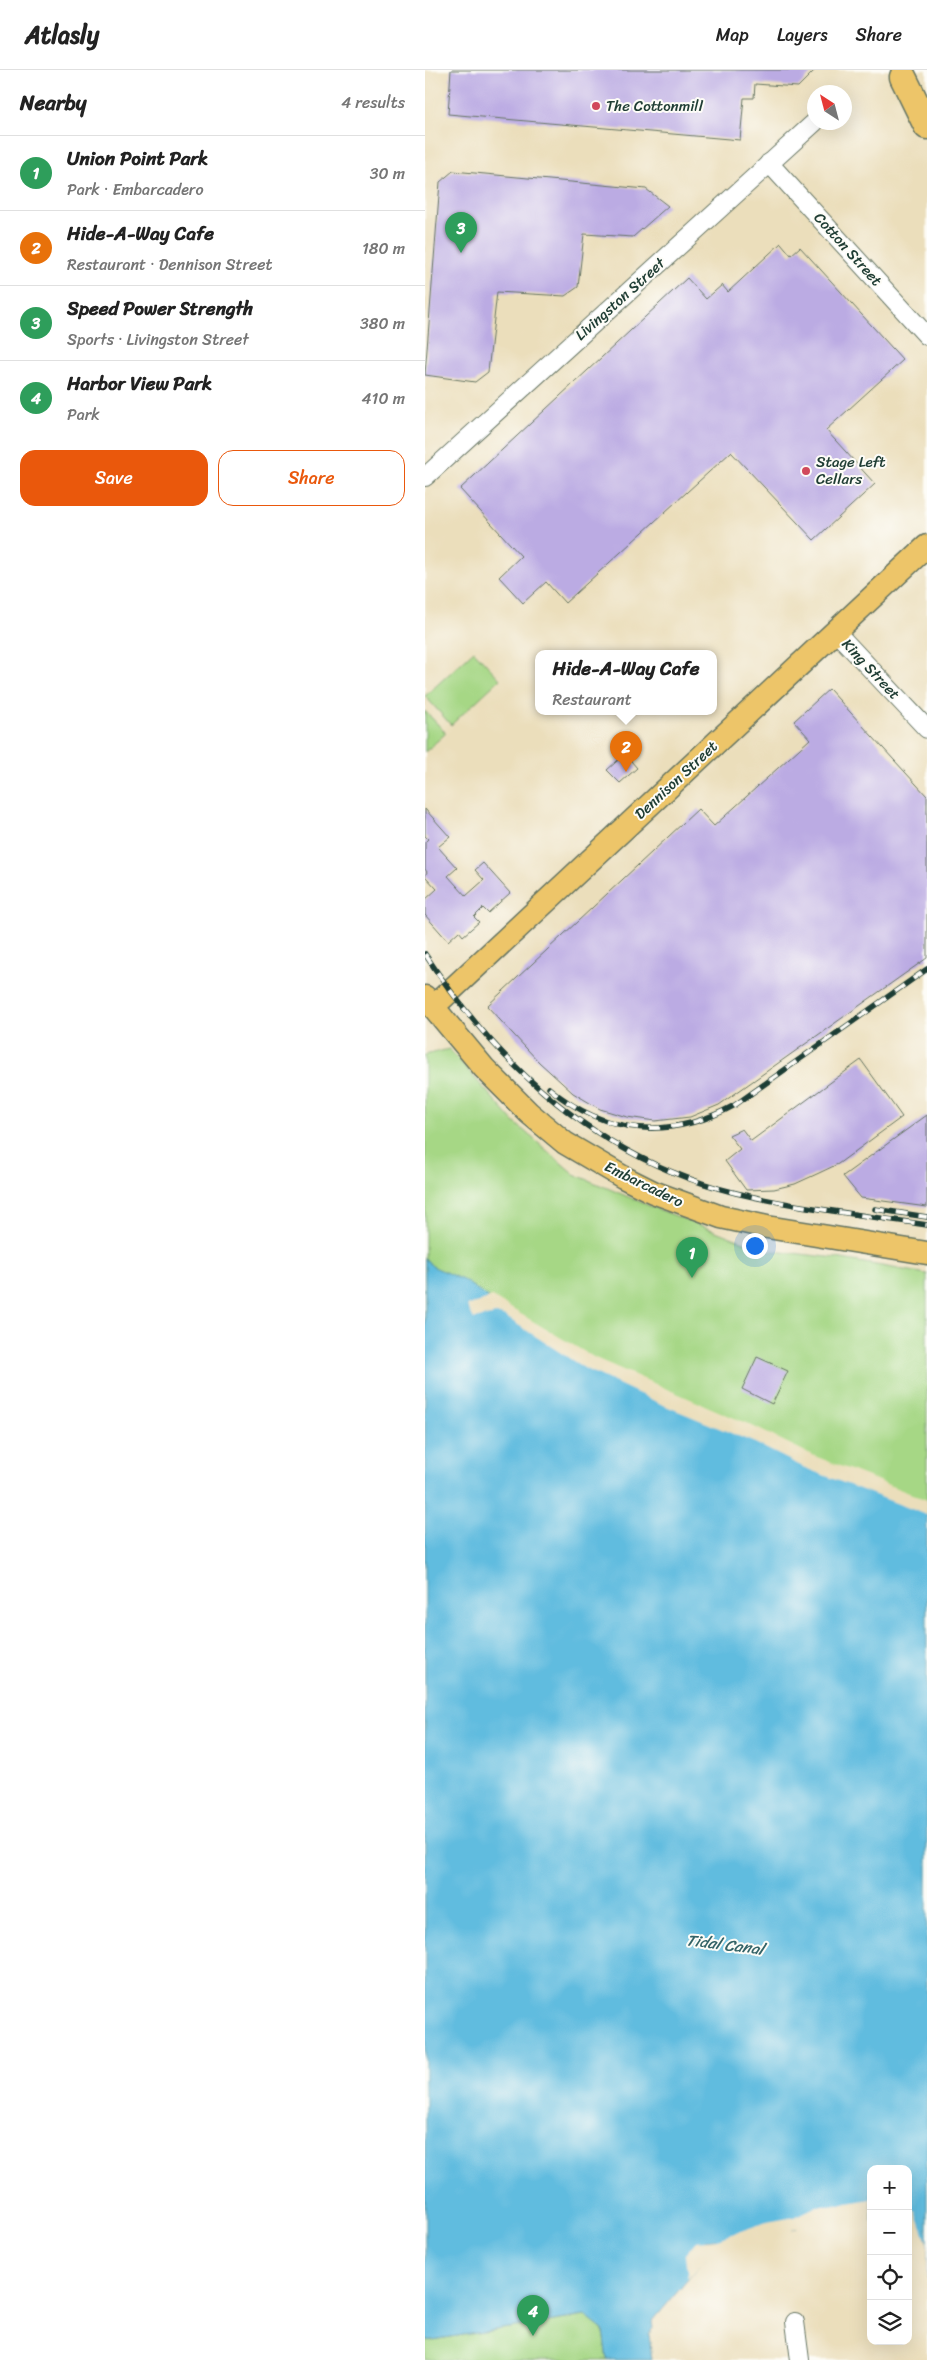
<!DOCTYPE html>
<meta charset="utf-8">
<style>
:root{--surface:#fff;--page:#f6f6f6;--text:#222;--muted:#767676;--line:#e0e0e0;--accent:#ea580c}
body{margin:0;font-family:Sriracha,sans-serif;background:var(--page);color:var(--text)}
.controls{position:absolute;right:15px;bottom:15px;display:grid;overflow:hidden;border-radius:10px;box-shadow:0 5px 20px #0002}
.controls button{width:45px;height:45px;display:grid;place-items:center;padding:0;border:0;border-bottom:1px solid var(--line);background:var(--surface);color:var(--text);font:25px sans-serif}
.compass{position:absolute;left:382px;top:15px;width:45px;height:45px;border-radius:50%;background:var(--surface);box-shadow:0 5px 20px #0002;rotate:324deg}
.you{position:absolute;left:329px;top:1175px;width:18px;height:18px;margin:-12px;border:4px solid #fff;border-radius:50%;background:#1a73e8;box-shadow:0 0 0 8px #1a73e833}
.badge{display:grid;place-items:center;width:32px;height:32px;border-radius:50%;background:var(--accent);color:#fff;font-size:16px;font-weight:700}
.pin{position:absolute;translate:-50% -41px;filter:drop-shadow(0 1px 2px #0008)}
.pin::after{content:'';position:absolute;top:26px;width:18px;height:15px;background:inherit;clip-path:polygon(0 0,100% 0,50% 100%)}
.popup{position:absolute;left:110px;top:580px;width:182px;height:65px;box-sizing:border-box;display:grid;place-content:center;border-radius:10px;background:var(--surface);filter:drop-shadow(0 1px 4px #0005);font-size:16px;white-space:nowrap;color:var(--muted)}
.popup b{font-size:19px;color:var(--text)}
.popup::after{content:'';position:absolute;left:50%;top:100%;margin-left:-10px;border:10px solid transparent;border-top-color:var(--surface)}
.list{margin:0;padding:0;list-style:none}
h2{display:flex;justify-content:space-between;align-items:center;height:65px;margin:0;padding:0 20px;font-size:21px}
h2 small{font-size:16px;font-weight:400;color:var(--muted)}
.list li{display:grid;grid-template-columns:32px 1fr auto;gap:15px;align-items:center;box-sizing:border-box;height:75px;padding:0 20px;border-top:1px solid var(--line)}
.list b{display:block;font-size:19px;white-space:nowrap}
.list p{margin:0;font-size:16px;white-space:nowrap;color:var(--muted)}
.list em{font-size:16px;font-style:normal;color:var(--muted)}
.actions{display:flex;gap:10px;padding:15px 20px}
.actions a{flex:1;padding:11px 0;border:1px solid var(--accent);border-radius:15px;text-align:center;font-size:18px;color:var(--accent)}
.actions .main{background:var(--accent);color:#fff}
.icon{flex:none;width:28px;height:28px;fill:none;stroke:currentColor;stroke-width:2;stroke-linecap:round;stroke-linejoin:round}
.map{position:relative;flex:none;width:502px;height:2290px;overflow:hidden}
header{display:flex;align-items:center;gap:30px;box-sizing:border-box;height:70px;padding:0 25px;background:var(--surface);border-bottom:1px solid var(--line)}
header strong{font-size:24px}
nav{display:flex;gap:28px;margin-inline-start:auto;font-size:18px}
main{display:flex}
aside{flex:1;background:var(--surface)}
.map>svg:first-child{display:block}
.green{fill:#a6d785;stroke:#628a5c}
.water{fill:#61bcdf;stroke:#407c8a}
.pier{fill:#ebdebb}
.building{fill:#bbabe3}
.lines{fill:none;stroke-linecap:round;stroke-linejoin:round}
.minor-casing{stroke:#667563;stroke-width:20}
.major-casing{stroke:#667563;stroke-width:25}
.highway-casing{stroke:#667563;stroke-width:29}
.minor{stroke:#fff;stroke-width:18}
.major{stroke:#edc569;stroke-width:22}
.highway{stroke:#edc569;stroke-width:26}
.rail-casing{stroke:#1f3d34;stroke-width:5.5}
.rail{stroke:#fdfcf7;stroke-width:4;stroke-dasharray:11;stroke-linecap:butt}
.poi-dot{fill:#d1495b;stroke:#fdfcf7;stroke-width:2}
.labels{text-anchor:middle;stroke-width:4;stroke-linejoin:round;paint-order:stroke}
.poi-label{font-size:15px;fill:#1f3d34;stroke:#fdfcf7;text-anchor:start}
.street-label{font-size:15px;fill:#1f3d34;stroke:#fdfcf7}
.water-label{font-size:16px;font-style:italic;fill:#336367;stroke:#fdfcf7}
</style>
<header>
<strong>Atlasly</strong>
<nav><a>Map</a><a>Layers</a><a>Share</a></nav>
</header>
<main>
<aside>
<h2>Nearby<small>4 results</small></h2>
<ul class="list">
<li><span class="badge" style="background:#2e9e5b">1</span><div><b>Union Point Park</b><p>Park · Embarcadero</p></div><em>30 m</em></li>
<li><span class="badge" style="background:#e8710a">2</span><div><b>Hide-A-Way Cafe</b><p>Restaurant · Dennison Street</p></div><em>180 m</em></li>
<li><span class="badge" style="background:#2e9e5b">3</span><div><b>Speed Power Strength</b><p>Sports · Livingston Street</p></div><em>380 m</em></li>
<li><span class="badge" style="background:#2e9e5b">4</span><div><b>Harbor View Park</b><p>Park</p></div><em>410 m</em></li>
</ul>
<div class="actions"><a class="main">Save</a><a>Share</a></div>
</aside>
<div class="map">
<svg width="502" height="2290" viewBox="0 0 502 2290">
<rect width="100%" height="100%" fill="#fdfcf7"/>
<filter id="ink" filterUnits="userSpaceOnUse"><feTurbulence type="fractalNoise" baseFrequency=".02" numOctaves="2"/><feDisplacementMap in="SourceGraphic" scale="10" xChannelSelector="R" yChannelSelector="G"/><feConvolveMatrix kernelMatrix="1 2 1 2 8 2 1 2 1" color-interpolation-filters="sRGB"/></filter>
<filter id="wash" filterUnits="userSpaceOnUse"><feTurbulence type="fractalNoise" baseFrequency=".0096" numOctaves="4" result="noise"/><feDisplacementMap in="SourceGraphic" scale="20" xChannelSelector="R" yChannelSelector="G"/><feGaussianBlur stdDeviation="1.12" result="paint"/><feColorMatrix in="noise" values="0 0 0 0 0 0 0 0 0 0 0 0 0 0 0 0 0 1.4 0 .05"/><feComposite in="paint" operator="in"/></filter>
<g filter="url(#wash)">
<rect width="100%" height="100%" fill="#ebdebb"/>
<g class="green">
<path d="M49 581 75 609 26 655 0 626Z"/>
<path d="M0 641 21 663 0 682Z"/>
<path d="M24 979 89 1052 149 1104 225 1136 340 1180 411 1188 502 1204V1433L0 1268V985Z"/>
<path d="M161 2246 178 2260 182 2290H0V2271Z"/>
</g>
<path class="water" d="M0 1188 7 1196 40 1211 75 1236 169 1290 386 1387 502 1433V2209L483 2156V2099H446V2152L372 2158 292 2172 291 2169 280 2170 281 2188 227 2252 228 2258 224 2264 227 2290H182L178 2260 160 2246 0 2271Z"/>
<g class="pier">
<path d="M67 1227 170 1288 321 1353 387 1385 502 1430V1445L380 1398 330 1373 236 1334 159 1298 81 1247 71 1244 49 1249 42 1236Z"/>
<path d="M446 2129V2155L385 2161H373L372 2158 367 2159V2161L292 2175 289 2171 283 2172V2187L263 2209 260 2184 271 2171 292 2169 342 2152 370 2147 392 2136H405Z"/>
<path d="M483 2136 491 2141 502 2173V2211L483 2163Z"/>
</g>
<g id="blocks">
<g class="building">
<path d="M26 0H390L373 17 330 14 329 28H319L315 70 23 44Z"/>
<path d="M28 101 221 119 243 136 208 167 159 164 153 217 140 226 72 222 63 302 50 312 0 305 15 112Z"/>
<path d="M356 173 366 185 375 177 478 290 401 360 450 414 389 470 306 382 140 533 121 512 98 533 74 507 96 486 35 419 262 208 281 229 297 215 303 222Z"/>
<path d="M404 619 502 726V888L294 1035 265 1047 230 1051 202 1047 175 1039 148 1023 114 992 62 936 273 739 289 756 385 669 369 651Z"/>
<path d="M200 684 212 698 195 713 182 700Z"/>
<path d="M0 739 25 767 13 777 32 798 23 806 41 826 59 810 50 800 58 793 85 823 63 843 58 838 49 847 54 852 38 866 34 861 23 871 0 845V830L12 819 0 806 2 802 0 799V772L3 769 0 766Z"/>
<path d="M436 990 477 1047 413 1094 394 1103 370 1114 349 1119 321 1120 300 1091 315 1079 304 1065 317 1059 326 1071Z"/>
<path d="M502 1045V1137L436 1128 418 1106Z"/>
<path d="M332 1287 363 1301 347 1334 317 1319Z"/>
</g>
</g>
</g>
<g filter="url(#ink)">
<use href="#blocks" fill-opacity="0" stroke="#667563" stroke-width="1"/>
<g class="lines">
<defs>
<g id="minor">
<path d="M344 93 502 266"/>
<path d="M0 407 390 52"/>
<path d="M410 561 502 659"/>
<path d="M370 2252 375 2290"/>
</g>
<g id="major">
<path d="M0 927 59 998 104 1043 140 1073 198 1107 228 1122 296 1147 342 1157 502 1183"/>
<path d="M8 937 502 476"/>
</g>
<path id="highway" d="M478 7 502 56"/>
</defs>
<use href="#minor" class="minor-casing"/>
<use href="#major" class="major-casing"/>
<use href="#highway" class="highway-casing"/>
<use href="#minor" class="minor"/>
<use href="#major" class="major"/>
<use href="#highway" class="highway"/>
<defs>
<g id="rail">
<path d="M0 884C75 999 175 1089 311 1123 374 1138 439 1145 502 1155"/>
<path d="M124 1018C181 1066 246 1070 310 1035L502 899"/>
<path d="M450 1139 502 1147"/>
</g>
</defs>
<use href="#rail" class="rail-casing"/>
<use href="#rail" class="rail"/>
</g>
</g>
<g class="poi-dot">
<circle cx="171" cy="36" r="5"/>
<circle cx="381" cy="401" r="5"/>
</g>
<g class="labels">
<g class="poi-label">
<text x="181" y="41">The Cottonmill</text>
<text x="391" y="397">Stage Left<tspan x="391" dy="17">Cellars</tspan></text>
</g>
<g class="street-label">
<text transform="translate(423 179) rotate(48)" y="5">Cotton Street</text>
<text transform="translate(195 229) rotate(-42)" y="5">Livingston Street</text>
<text transform="translate(446 599) rotate(47)" y="5">King Street</text>
<text transform="translate(251 710) rotate(-43)" y="5">Dennison Street</text>
<text transform="translate(219 1114) rotate(26)" y="5">Embarcadero</text>
</g>
<g class="water-label">
<text transform="translate(300 1874) rotate(7)" y="6">Tidal Canal</text>
</g>
</g>
</svg>
<div class="controls">
<button>+</button>
<button>−</button>
<button><svg class="icon" aria-label="locate" viewBox="0 0 24 24"><circle cx="12" cy="12" r="6"/><path d="M12 2v4M12 18v4M2 12h4M18 12h4"/></svg></button>
<button><svg class="icon" aria-label="layers" viewBox="0 0 24 24"><path d="M12 4l9 5-9 5-9-5zM3 14l9 5 9-5"/></svg></button>
</div>
<svg class="compass" viewBox="-18 -18 36 36"><path d="M0-13l5 13h-10z" fill="#e53935"/><path d="M0 13l5-13h-10z" fill="#767676"/></svg>
<div class="you"></div>
<div class="pin badge" style="left:267px;top:1208px;background:#2e9e5b">1</div>
<div class="pin badge" style="left:201px;top:702px;background:#e8710a">2</div>
<div class="popup"><b>Hide-A-Way Cafe</b>Restaurant</div>
<div class="pin badge" style="left:36px;top:183px;background:#2e9e5b">3</div>
<div class="pin badge" style="left:108px;top:2266px;background:#2e9e5b">4</div>
</div>
</main>
